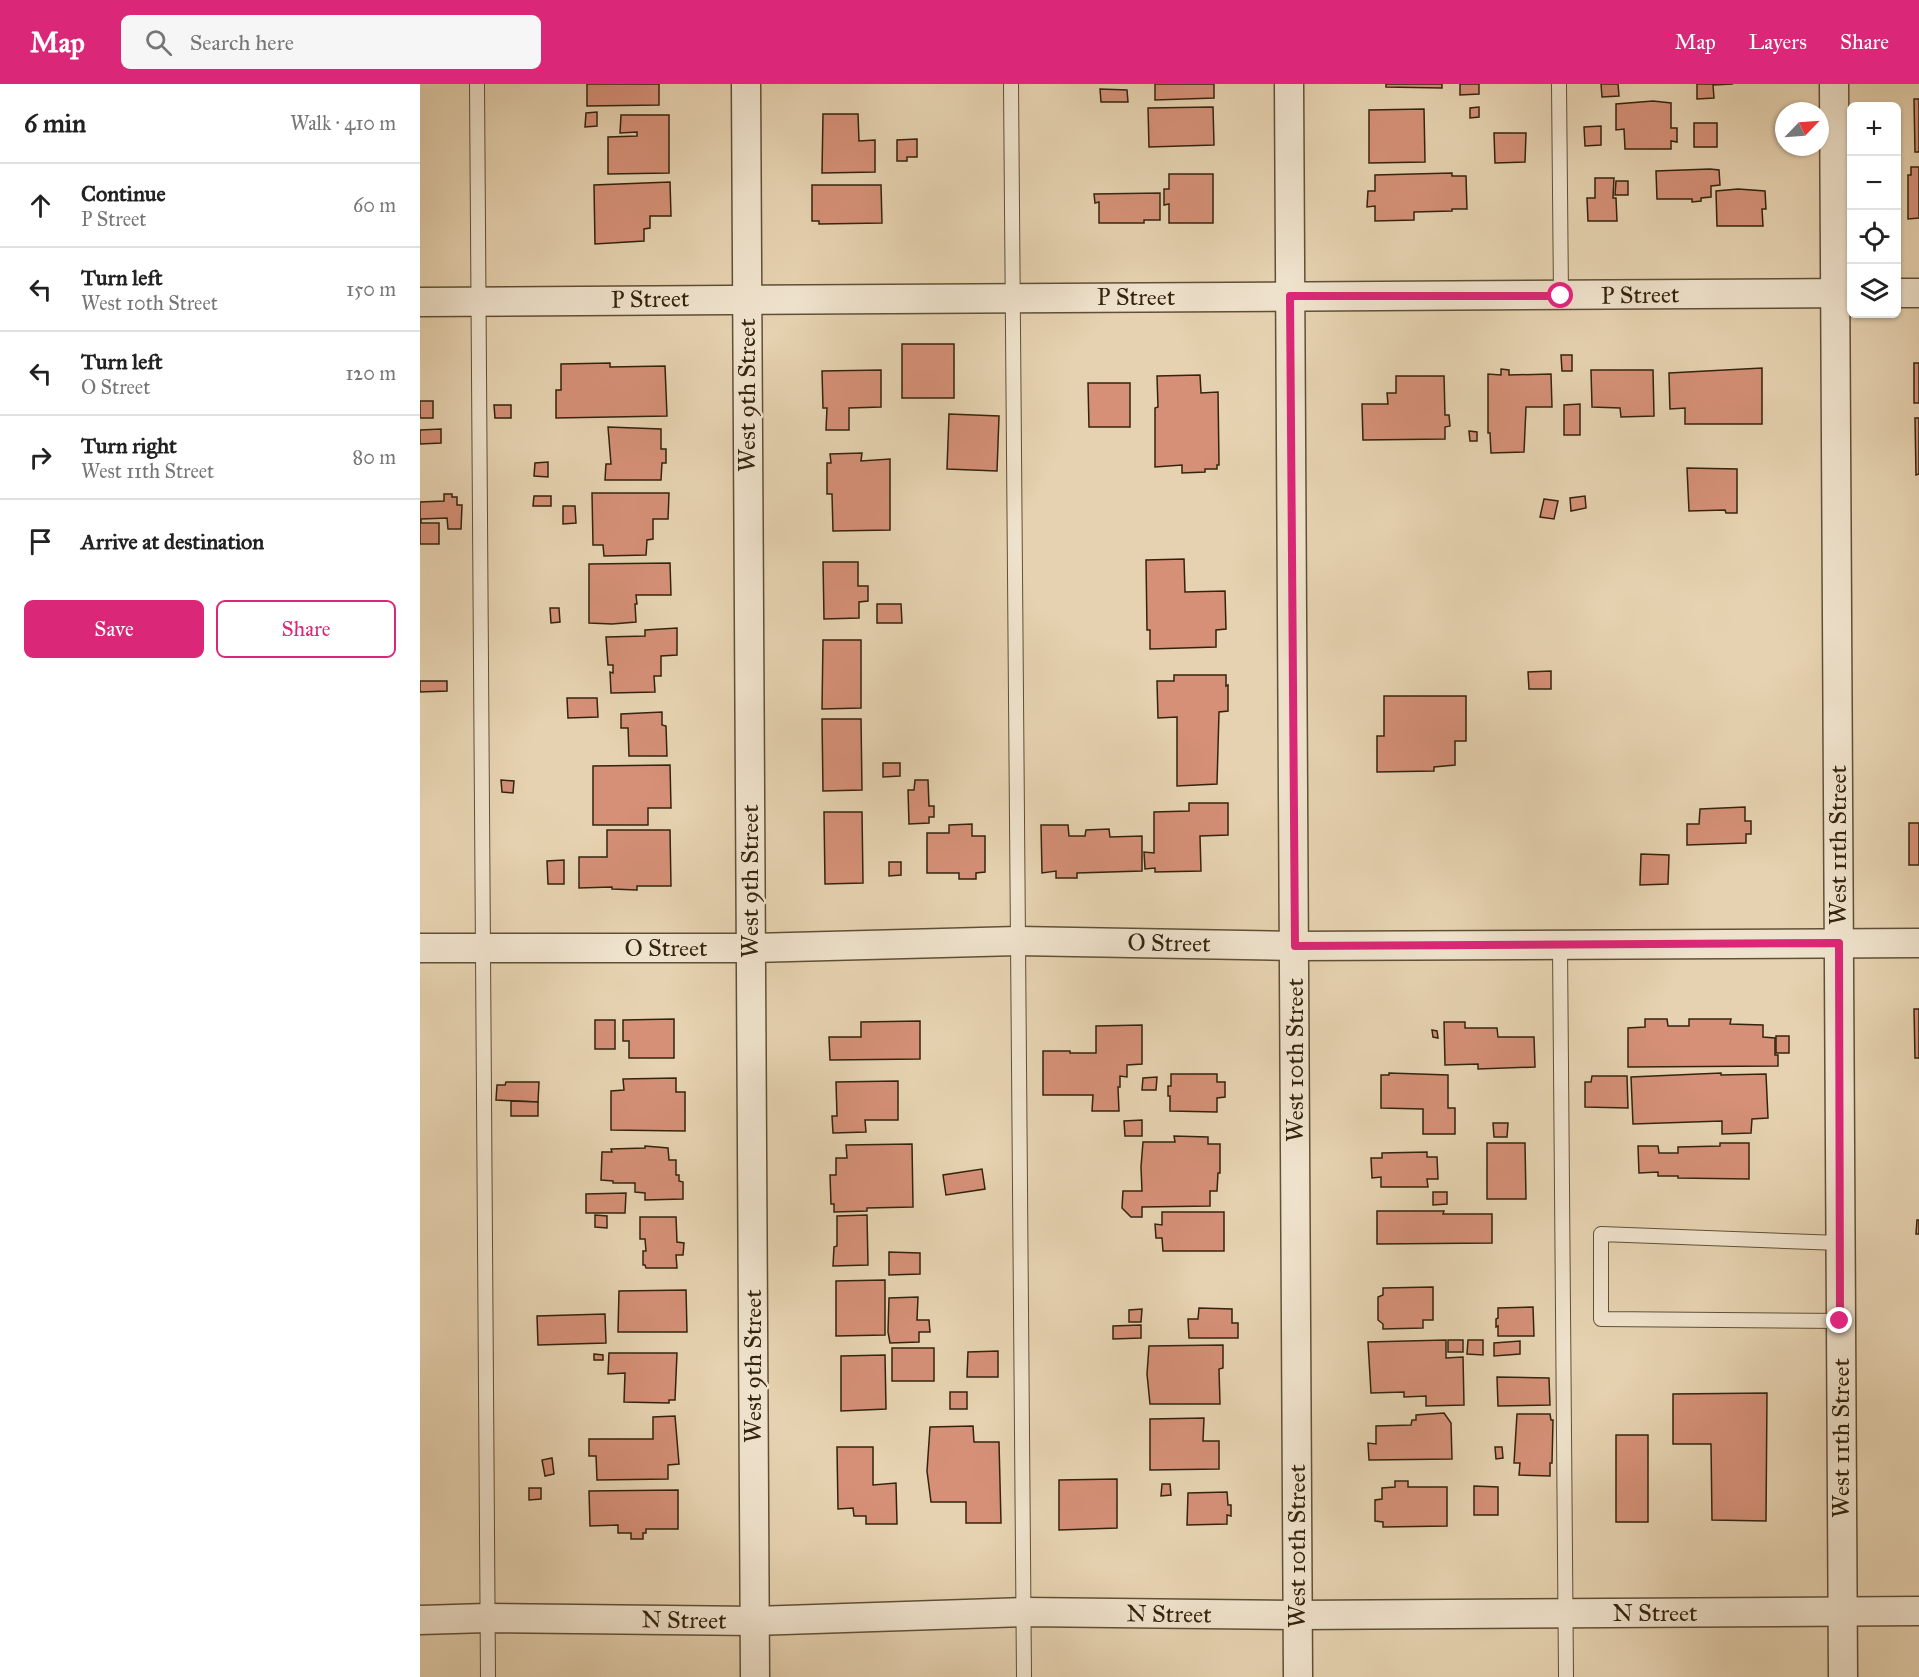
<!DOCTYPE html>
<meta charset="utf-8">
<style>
:root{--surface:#fff;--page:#f6f6f6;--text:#222;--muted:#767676;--line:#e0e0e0;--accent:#db2777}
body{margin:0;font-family:"IM FELL Great Primer",serif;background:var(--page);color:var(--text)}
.controls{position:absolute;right:18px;top:18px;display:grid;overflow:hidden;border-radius:9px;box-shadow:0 2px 4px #0004}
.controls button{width:54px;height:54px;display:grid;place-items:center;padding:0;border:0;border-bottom:2px solid var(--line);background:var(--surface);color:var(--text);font:30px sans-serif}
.compass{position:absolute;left:1355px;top:18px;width:54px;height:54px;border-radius:50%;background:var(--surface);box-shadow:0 2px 4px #0004;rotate:65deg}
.stop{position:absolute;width:18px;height:18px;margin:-14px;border:4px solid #db2777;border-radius:50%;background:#fff}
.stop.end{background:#db2777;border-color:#fff;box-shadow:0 2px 6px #0008}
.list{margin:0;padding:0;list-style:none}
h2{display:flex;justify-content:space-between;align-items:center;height:78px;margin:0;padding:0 24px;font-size:26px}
h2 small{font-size:20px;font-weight:400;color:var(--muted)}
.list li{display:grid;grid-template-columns:39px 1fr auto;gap:18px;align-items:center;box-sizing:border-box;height:84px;padding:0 24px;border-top:2px solid var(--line)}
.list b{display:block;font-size:22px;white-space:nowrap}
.list p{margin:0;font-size:20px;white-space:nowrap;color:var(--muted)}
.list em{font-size:20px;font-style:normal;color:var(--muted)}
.actions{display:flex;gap:12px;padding:18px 24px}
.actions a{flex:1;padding:14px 0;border:2px solid var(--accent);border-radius:9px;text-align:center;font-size:21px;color:var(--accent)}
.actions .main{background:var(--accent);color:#fff}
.icon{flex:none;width:33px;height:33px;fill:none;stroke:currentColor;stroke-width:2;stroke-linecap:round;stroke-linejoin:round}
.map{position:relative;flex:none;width:1499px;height:1593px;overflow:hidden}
header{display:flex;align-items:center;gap:36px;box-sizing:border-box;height:84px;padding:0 30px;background:var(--accent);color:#fff}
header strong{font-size:28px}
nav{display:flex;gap:33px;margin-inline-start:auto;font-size:21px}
.search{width:420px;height:54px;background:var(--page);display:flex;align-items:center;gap:15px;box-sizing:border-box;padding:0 21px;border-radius:9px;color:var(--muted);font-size:22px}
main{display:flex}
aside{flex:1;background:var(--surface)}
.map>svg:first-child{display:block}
.building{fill:#d59077;stroke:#34240e;stroke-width:1.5}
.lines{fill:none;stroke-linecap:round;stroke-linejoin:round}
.service-casing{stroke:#605036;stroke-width:16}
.minor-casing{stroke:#605036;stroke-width:31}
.service{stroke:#efe2cc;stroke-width:14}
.minor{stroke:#efe2cc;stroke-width:28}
.route{stroke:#db2777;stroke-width:8}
.labels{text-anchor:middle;stroke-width:5;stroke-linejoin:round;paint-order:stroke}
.street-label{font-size:24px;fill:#34240e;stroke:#efe2cc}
</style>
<header>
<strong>Map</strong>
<div class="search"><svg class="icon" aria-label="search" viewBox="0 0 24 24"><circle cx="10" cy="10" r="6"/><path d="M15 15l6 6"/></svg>Search here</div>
<nav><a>Map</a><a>Layers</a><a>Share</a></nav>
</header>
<main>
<aside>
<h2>6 min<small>Walk · 410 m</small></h2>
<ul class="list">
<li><svg class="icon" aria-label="ahead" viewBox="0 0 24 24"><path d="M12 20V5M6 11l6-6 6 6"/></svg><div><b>Continue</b><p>P Street</p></div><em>60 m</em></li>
<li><svg class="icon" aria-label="left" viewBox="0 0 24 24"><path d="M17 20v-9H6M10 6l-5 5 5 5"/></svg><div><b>Turn left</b><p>West 10th Street</p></div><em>150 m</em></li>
<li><svg class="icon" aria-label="left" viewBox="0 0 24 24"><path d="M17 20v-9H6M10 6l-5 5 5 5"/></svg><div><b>Turn left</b><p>O Street</p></div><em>120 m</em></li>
<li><svg class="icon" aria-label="right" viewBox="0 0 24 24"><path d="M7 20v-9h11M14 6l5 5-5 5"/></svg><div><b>Turn right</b><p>West 11th Street</p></div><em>80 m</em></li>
<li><svg class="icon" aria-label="arrive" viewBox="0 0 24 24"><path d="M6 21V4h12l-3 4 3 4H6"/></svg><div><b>Arrive at destination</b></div></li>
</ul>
<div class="actions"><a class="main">Save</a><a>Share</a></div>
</aside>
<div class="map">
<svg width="1499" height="1593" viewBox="0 0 1499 1593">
<rect width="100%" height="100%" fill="#e6d2b0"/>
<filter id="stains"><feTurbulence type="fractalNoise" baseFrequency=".00333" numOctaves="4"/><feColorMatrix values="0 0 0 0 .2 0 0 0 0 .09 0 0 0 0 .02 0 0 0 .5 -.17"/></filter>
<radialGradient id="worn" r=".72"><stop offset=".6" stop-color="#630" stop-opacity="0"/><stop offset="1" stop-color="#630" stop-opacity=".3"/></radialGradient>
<g class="building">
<path d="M167 0H239V21L167 22Z"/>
<path d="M735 0H794V14L735 16Z"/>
<path d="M966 0H1022V4L966 3Z"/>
<path d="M1040 0H1059V10L1040 11Z"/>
<path d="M1181 0H1198L1199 12 1182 13Z"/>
<path d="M1277 0H1313L1293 1 1294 14 1277 15Z"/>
<path d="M680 5 707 6 708 18H681Z"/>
<path d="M1494 15H1499V68H1495Z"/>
<path d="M1233 17 1251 19V44H1257V58L1251 57V65H1205L1204 45 1196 46V20Z"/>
<path d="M793 23 794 61 729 63 728 24Z"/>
<path d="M1059 23V33L1050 34V24Z"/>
<path d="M1004 25 1005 78 949 79V26Z"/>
<path d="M177 28V42L165 43 166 29Z"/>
<path d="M403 30H438L439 57 455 56V88L402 89Z"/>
<path d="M201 31H249V89L188 90V53L217 52V48L200 49Z"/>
<rect x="1274" y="39" width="23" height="24"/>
<path d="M1181 42V61L1165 62 1164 43Z"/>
<path d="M1074 49H1106L1105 78 1075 79Z"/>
<path d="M497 55V73H487V77H477V56Z"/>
<path d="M1491 83H1499V134L1488 135V91H1491Z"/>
<path d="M1290 85 1299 86 1300 101 1291 102V113L1281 114V117L1272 118V115H1237L1236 87Z"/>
<path d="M1032 89V92H1046L1047 125H1032V127L994 128V136L955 137V122L947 123 948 107H955V91Z"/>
<path d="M749 90H793V139H749V120L744 121V105H749Z"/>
<path d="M1175 94H1194L1193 114H1196L1197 137H1168L1167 114H1175Z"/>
<path d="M1196 97H1208V111H1195Z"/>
<path d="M250 98 251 132H230V144L224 145V157L175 160 174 101Z"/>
<path d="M392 101H461L462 139 399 140V137H392Z"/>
<path d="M1318 105 1345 107 1346 125H1342L1343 142H1297L1296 107Z"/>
<path d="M740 109V136H724V139H679V118L675 119 674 110Z"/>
<rect x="482" y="260" width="52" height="54"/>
<path d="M1141 271H1152V287H1142Z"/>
<path d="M190 279V283L245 282 247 332 136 334V306H141V280Z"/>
<rect x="1494" y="279" width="5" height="40"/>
<path d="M1342 284V340H1265V324L1250 325 1249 289Z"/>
<path d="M1081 285 1089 286V291L1131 290 1132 323H1106L1104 368 1071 369 1070 349H1068V290L1081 291Z"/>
<path d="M461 286V323L429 324V346H406L407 324H403L402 287Z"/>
<path d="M1171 286H1233L1234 332 1201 333 1200 324 1172 323Z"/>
<path d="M780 291 781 309 798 308 799 381H797V385H785V388L762 389V381L735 383V324L738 323 737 292Z"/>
<path d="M976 292H1024L1025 331H1029L1030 342 1025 343V355L943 356 942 320H968L967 309H976Z"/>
<path d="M668 299H710V343H669Z"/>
<rect x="0" y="317" width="13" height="17"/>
<path d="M1160 320V351H1144V321Z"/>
<path d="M74 321H91V334H75Z"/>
<path d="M529 330 579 332 577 387 527 385Z"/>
<path d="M1495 334H1499V390L1496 391Z"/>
<path d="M188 343 241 345V365H246V379H242L241 396H185L186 380H191Z"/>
<path d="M21 345V359L0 360V346Z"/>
<path d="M1049 347 1057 348V357H1050Z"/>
<path d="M442 369 441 377 470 375V446L413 447 412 410H407V379H411L410 370Z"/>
<path d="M128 378V393L114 392 115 379Z"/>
<path d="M1267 384 1317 385V429H1306L1305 426 1269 427Z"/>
<path d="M172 409H249L248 435H233V455L227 456 226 471 184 472 183 461H173Z"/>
<path d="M24 410H32V413H37V421H42L41 445H28L27 434 1 435V439H19V460H0V418L24 417Z"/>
<path d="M114 412H131V422H113Z"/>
<path d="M1165 412 1166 424 1151 427 1150 414Z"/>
<path d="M1124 415 1138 417 1134 435 1120 433Z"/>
<path d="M143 422H155L156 439 143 440Z"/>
<path d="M764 475 765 508 805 507 806 545 796 546V563L730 565V546H727L726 476Z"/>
<path d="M403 478H438V502H448V517L439 518V534L404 535Z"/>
<path d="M250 479 251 511H216L217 520H215L216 538 192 540 169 539V480Z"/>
<path d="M457 520H481L482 539H457Z"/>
<path d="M130 524H139L140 538 131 539Z"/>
<path d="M257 544V571L241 572V592H234L235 608 191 609 190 588 193 589V581H188L186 553 225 552V546Z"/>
<path d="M403 556H441V624L402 625Z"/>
<path d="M1131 587V605H1109L1108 588Z"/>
<path d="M754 591H806V602L808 601V627L799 628 797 700 757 702V633L738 634 737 597H754Z"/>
<path d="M0 597H27V607L0 608Z"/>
<path d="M964 612H1046V657H1035V681L1014 683V687L957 688V652H964Z"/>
<path d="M147 614H177L178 633 148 634Z"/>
<path d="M242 628V641L246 642 247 672H209L208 644H201V630Z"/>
<path d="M402 635H441L442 706 403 707Z"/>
<path d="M463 679H480V692L463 693Z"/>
<path d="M250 681 251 724H228V741H173V682Z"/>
<path d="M81 696 94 697 93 709 82 708Z"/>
<path d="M495 696H508L509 722H514V733H509V739L489 740 488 706H494Z"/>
<path d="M769 719H808V751L780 752 781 787 735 788V784L725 785 724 768 734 769V728L769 727Z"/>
<path d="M1325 723V737H1331V750H1326V759L1267 761V740H1279L1280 725Z"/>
<path d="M404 728H442L443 799 405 800Z"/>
<rect x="1489" y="739" width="10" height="42"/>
<path d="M552 740V752H565V788L556 789V795H539V789H507V749H529V741Z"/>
<path d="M621 741H648L649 752H665L666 746 689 745 690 753 722 752V787L657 789V794H636V787L622 789Z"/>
<path d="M187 746H250L251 802H217V806L192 805V803L159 804V773H187Z"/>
<path d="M1221 770 1249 771 1248 800 1220 801Z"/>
<path d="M144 776V800H128L127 777Z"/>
<path d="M469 778H481V791L469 792Z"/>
<path d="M1494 925H1499V974H1495Z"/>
<path d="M254 935V974H209V957H203V936Z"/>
<path d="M1225 935H1247L1248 942H1269V935H1311L1310 940 1343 941V953L1355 954V971H1358V982L1208 983V944L1225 943Z"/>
<rect x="175" y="936" width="20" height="29"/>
<path d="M500 937V975L410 976 409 953H441V938Z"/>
<path d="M1024 938H1045V944H1077L1078 953H1114L1115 983 1058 985V980L1025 981Z"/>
<path d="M722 941V980L707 981V993L700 992V1003H698L699 1027H672L673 1011H623V967H650V969H676V942Z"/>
<path d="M1012 946 1017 947 1018 954 1013 953Z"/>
<rect x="1356" y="952" width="13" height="17"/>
<path d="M969 989 1028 991V1024H1035V1050H1003V1025L961 1024V991H969Z"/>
<path d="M1301 989V991L1346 990 1348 1034 1332 1035 1331 1049 1302 1050V1037L1213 1040 1211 993Z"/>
<path d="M751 990H797V998H805V1013L797 1014V1028L750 1027V1012H748V1002H751Z"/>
<path d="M1172 992H1207L1208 1024 1165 1023V998H1171Z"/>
<path d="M737 993 736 1006H722L723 994Z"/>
<path d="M256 994V1008H265V1047L191 1046V1007L204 1006 203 995Z"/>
<path d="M478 997V1036H445L446 1048 413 1049 412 1032H417L416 998Z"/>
<path d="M86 998H119L118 1018 76 1016 77 1001H85Z"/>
<path d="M91 1017 118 1018V1032H91Z"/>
<path d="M722 1036V1052H705L704 1037Z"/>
<path d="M1073 1039H1088L1087 1053H1074Z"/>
<path d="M754 1052 788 1053V1060H800V1089H798L797 1107H790V1122L722 1123V1133H711L702 1124 703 1107H722L721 1083 723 1058H755Z"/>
<path d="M1067 1059H1105L1106 1115H1067Z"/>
<path d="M1300 1059H1329V1095L1258 1094V1092H1238V1088L1219 1089 1218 1062H1238L1239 1069H1258V1063L1300 1062Z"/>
<path d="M492 1060 493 1123 447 1124V1127L414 1128V1120H411L410 1091H416V1074H427L426 1061Z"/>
<path d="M225 1062 248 1064 249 1076H256V1091H259V1097L263 1098V1115L225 1116V1109L215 1108V1099H193V1097L181 1096 182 1068H192L191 1065 225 1064Z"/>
<path d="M1007 1068V1073H1017L1018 1095H1007L1008 1103H961V1093L952 1094 951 1074H962V1069Z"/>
<path d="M562 1085 565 1105 526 1111 523 1091Z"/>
<path d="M1013 1108H1027V1120L1013 1121Z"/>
<path d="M206 1109 205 1129H166V1110Z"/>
<path d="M957 1127H1024L1023 1130H1072V1159L957 1160Z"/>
<path d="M742 1128H804V1167H743L742 1154H736L735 1140 742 1141Z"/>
<path d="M175 1131 187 1132V1144L175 1143Z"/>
<path d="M447 1131 448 1181 413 1182 414 1163 417 1162V1132Z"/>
<path d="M220 1133H256L257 1158 264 1159 263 1171H256L257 1184H226L225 1181H223V1167H226L225 1155H220Z"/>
<path d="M1497 1136H1499V1150H1496Z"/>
<path d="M469 1168 500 1169V1190L469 1191Z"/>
<path d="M465 1196V1251L416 1252V1197Z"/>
<path d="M1013 1203V1236H1003V1244L963 1245V1240L958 1236V1213L963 1211V1204Z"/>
<path d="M266 1206 267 1248H198L199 1207Z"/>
<path d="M498 1213 497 1236H509L510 1248H499V1258L470 1259 468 1248 469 1214Z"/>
<path d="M1113 1223 1114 1252H1078V1242L1076 1243V1235L1078 1234V1224Z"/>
<path d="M779 1224 812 1225V1239H818V1254H769L768 1235H778Z"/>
<path d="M722 1225 721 1238H709V1226Z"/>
<path d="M185 1230 186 1259 118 1261 117 1232Z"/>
<path d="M721 1241V1254L693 1255V1242Z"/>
<path d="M1026 1256V1274L1043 1273 1044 1321 1006 1322V1312L984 1313V1308L951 1309 948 1258Z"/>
<rect x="1028" y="1256" width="15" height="12"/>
<path d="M1048 1256H1063V1271L1047 1270Z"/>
<path d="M1100 1257V1270L1074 1272V1259Z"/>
<path d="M803 1261V1284L799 1285 800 1320H730L727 1290 729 1262Z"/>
<rect x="472" y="1264" width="42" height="33"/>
<path d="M578 1267V1293H547L548 1268Z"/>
<path d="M189 1269H257L255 1316H249V1319L204 1318 205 1289 188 1290Z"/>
<path d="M174 1270 183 1271V1276H174Z"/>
<path d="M465 1271 466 1325 421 1327V1272Z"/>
<path d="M1077 1293 1129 1294 1130 1321 1078 1322Z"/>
<rect x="530" y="1308" width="17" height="17"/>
<path d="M1347 1309 1346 1437 1292 1436 1291 1360H1253V1310Z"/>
<path d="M1024 1329 1031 1339 1032 1375 949 1376 948 1359 956 1360V1342L991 1341 992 1336H996V1331Z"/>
<path d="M1097 1330H1130L1131 1336H1133L1132 1379H1130V1392L1099 1391 1100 1379H1094Z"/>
<path d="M255 1332 259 1380 248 1381V1395L177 1396 176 1372H169V1355H233V1333Z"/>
<path d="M784 1334 783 1357H799V1385L730 1386V1335Z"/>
<path d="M553 1342 554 1358H579L581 1439H546V1418H511L507 1387 510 1343Z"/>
<rect x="1196" y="1351" width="32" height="87"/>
<path d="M417 1363H453V1401L476 1399 477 1440H446V1432H434L433 1424 418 1425Z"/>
<path d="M1075 1363H1082L1083 1374 1076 1375Z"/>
<path d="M132 1374 134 1390 125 1392 122 1376Z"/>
<path d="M697 1395V1444L639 1446V1396Z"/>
<path d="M975 1397H988V1403H1027V1442L963 1443V1438L955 1437V1416L962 1415V1404L975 1403Z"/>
<path d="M742 1400H750L751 1411 741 1412Z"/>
<path d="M1054 1402 1078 1403V1431H1054Z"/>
<path d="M109 1404H121V1415L109 1416Z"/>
<path d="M258 1406V1445H226V1449H223V1455H211V1449H198V1441L170 1442 169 1407Z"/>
<path d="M807 1408 808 1421H811V1432L807 1431V1440L767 1441 768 1409Z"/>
</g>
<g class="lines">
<defs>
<g id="service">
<path d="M57 0 68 1593"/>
<path d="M591 0 604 1593"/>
<path d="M1139 0 1141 212"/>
<path d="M1140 861 1146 1593"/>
<path d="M1420 1159 1181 1150V1235L1421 1237"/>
</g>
<g id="minor">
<path d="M326 0 335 1593"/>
<path d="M869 0 878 1593"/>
<path d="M1414 0 1423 1593"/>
<path d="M1476 209H1499"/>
<path d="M0 218 1432 209"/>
<path d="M0 864H330L598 857 875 862 1499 859"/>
<path d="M0 1536 67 1534 335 1537 603 1528 877 1531 1499 1527"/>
</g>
</defs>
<use href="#service" class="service-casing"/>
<use href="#minor" class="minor-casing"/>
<use href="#service" class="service"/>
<use href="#minor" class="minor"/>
</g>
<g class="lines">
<path class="route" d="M1141 212H870L875 862 1419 859 1420 1237"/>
</g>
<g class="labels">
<g class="street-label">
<text transform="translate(1220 211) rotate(-1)" y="8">P Street</text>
<text x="716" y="221">P Street</text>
<text transform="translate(230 215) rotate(-1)" y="8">P Street</text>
<text transform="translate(327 311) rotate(-90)" y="8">West 9th Street</text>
<text transform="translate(1418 761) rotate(-90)" y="8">West 11th Street</text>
<text transform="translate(330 797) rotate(-90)" y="8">West 9th Street</text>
<text transform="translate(749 859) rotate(1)" y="8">O Street</text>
<text x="246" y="872">O Street</text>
<text transform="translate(875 976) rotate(-90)" y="8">West 10th Street</text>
<text transform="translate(333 1282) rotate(-90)" y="8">West 9th Street</text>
<text transform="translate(1421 1354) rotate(-90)" y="8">West 11th Street</text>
<text transform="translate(877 1462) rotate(-90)" y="8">West 10th Street</text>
<text x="1235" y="1537">N Street</text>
<text transform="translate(749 1530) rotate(1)" y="8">N Street</text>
<text transform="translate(264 1536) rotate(1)" y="8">N Street</text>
</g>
</g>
<rect width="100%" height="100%" filter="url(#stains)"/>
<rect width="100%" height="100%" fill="url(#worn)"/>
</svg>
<div class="controls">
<button>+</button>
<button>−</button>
<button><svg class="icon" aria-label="locate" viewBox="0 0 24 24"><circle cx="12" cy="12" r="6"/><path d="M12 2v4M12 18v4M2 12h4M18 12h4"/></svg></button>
<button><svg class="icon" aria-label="layers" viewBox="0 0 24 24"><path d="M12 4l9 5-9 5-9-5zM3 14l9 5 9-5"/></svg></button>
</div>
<svg class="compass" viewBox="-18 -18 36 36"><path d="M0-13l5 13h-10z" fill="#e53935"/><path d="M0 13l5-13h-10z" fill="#767676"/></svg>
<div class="stop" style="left:1141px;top:212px"></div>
<div class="stop end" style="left:1420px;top:1237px"></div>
</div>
</main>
